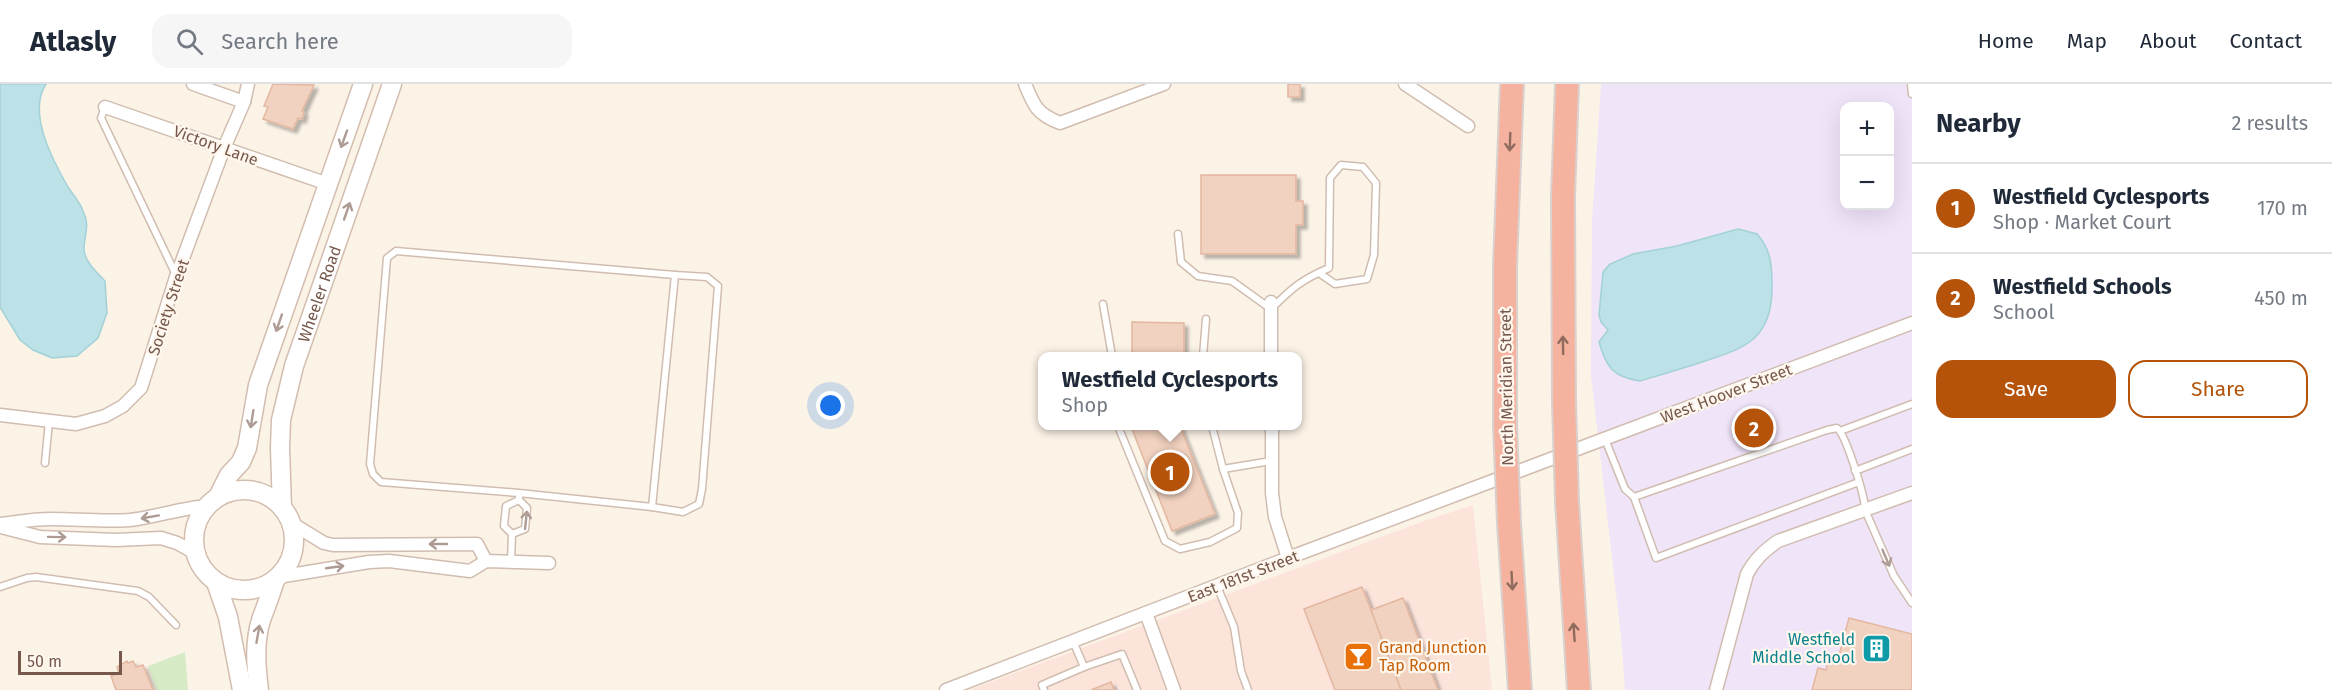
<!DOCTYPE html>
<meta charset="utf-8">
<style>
:root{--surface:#fff;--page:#f6f6f7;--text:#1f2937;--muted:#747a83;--line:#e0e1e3;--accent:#b45309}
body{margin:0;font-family:"Fira Sans",sans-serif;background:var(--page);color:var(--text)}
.controls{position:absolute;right:18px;top:18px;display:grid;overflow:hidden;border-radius:12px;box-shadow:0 6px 24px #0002}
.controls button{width:54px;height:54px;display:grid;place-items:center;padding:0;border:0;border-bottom:2px solid var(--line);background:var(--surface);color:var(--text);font:30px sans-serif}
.scale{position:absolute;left:18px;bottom:15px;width:104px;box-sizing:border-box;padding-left:6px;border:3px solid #76594c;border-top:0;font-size:16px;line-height:21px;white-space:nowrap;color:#76594c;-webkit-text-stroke:4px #fff7ee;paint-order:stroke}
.you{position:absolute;left:831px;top:322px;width:21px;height:21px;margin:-15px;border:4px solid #fff;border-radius:50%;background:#1a73e8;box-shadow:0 0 0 9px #1a73e833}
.badge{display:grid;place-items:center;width:39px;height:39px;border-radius:50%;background:var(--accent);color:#fff;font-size:20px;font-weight:700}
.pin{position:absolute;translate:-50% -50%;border:3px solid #fff;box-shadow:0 2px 6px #0006}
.popup{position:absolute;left:1038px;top:268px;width:264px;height:78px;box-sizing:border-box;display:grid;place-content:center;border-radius:12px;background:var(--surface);filter:drop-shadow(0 2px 4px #0005);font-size:20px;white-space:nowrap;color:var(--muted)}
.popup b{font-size:22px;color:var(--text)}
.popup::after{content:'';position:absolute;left:50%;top:100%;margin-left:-12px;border:12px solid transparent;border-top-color:var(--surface)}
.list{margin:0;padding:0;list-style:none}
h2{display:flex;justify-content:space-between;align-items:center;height:78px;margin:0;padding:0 24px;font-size:26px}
h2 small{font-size:20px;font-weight:400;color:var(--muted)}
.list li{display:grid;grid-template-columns:39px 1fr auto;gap:18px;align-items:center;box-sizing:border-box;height:90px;padding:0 24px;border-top:2px solid var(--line)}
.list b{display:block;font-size:22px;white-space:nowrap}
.list p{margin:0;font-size:20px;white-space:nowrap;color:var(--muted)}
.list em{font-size:20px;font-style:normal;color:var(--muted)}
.actions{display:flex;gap:12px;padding:18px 24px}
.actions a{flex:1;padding:14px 0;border:2px solid var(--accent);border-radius:18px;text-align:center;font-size:21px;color:var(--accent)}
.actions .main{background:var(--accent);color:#fff}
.icon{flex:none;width:33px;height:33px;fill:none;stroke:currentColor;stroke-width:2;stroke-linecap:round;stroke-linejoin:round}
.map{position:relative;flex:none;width:1912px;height:606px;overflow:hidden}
header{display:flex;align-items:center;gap:36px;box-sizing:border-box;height:84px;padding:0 30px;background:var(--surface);border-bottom:2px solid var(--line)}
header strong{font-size:28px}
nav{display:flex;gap:33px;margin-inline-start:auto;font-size:21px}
.search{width:420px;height:54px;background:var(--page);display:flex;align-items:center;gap:15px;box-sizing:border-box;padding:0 21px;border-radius:18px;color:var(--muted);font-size:22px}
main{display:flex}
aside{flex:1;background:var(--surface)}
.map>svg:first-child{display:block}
.commercial{fill:#fce4db}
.education{fill:#f0e4f9;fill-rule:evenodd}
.green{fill:#d6eac5}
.water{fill:#bce1e6;stroke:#a2d1d7;stroke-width:1.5}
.building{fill:#f1d1bf;stroke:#e3b7a0;stroke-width:1.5;filter:url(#shadow)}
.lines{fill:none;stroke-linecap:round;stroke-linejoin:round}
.lane-casing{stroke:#d0bdb0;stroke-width:9}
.street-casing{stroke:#d0bdb0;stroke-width:15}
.secondary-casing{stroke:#d3bdae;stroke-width:21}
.highway-casing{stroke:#d9d1cd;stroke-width:26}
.lane{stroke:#fff;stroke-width:6}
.street{stroke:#fff;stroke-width:12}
.secondary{stroke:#fff;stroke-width:18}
.highway{stroke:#f5b39f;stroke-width:22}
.highway-bridge-casing{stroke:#d9d1cd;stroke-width:26;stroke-linecap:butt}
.highway-bridge{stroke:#f5b39f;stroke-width:22}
.oneway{stroke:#ad9b94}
.oneway2{stroke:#8f6b5d}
.labels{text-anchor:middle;stroke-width:4.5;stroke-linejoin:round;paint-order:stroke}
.street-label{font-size:16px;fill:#76594c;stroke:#fff7ee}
.culture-label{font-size:16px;fill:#0d838f;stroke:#fff7ee;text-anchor:end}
.food-label{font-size:16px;fill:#c56008;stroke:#fff7ee;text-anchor:start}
</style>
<header>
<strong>Atlasly</strong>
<div class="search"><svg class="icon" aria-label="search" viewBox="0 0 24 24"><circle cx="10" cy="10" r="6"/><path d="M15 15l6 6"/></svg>Search here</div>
<nav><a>Home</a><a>Map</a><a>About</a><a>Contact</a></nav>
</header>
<main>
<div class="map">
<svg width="1912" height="606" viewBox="0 0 1912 606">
<defs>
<filter id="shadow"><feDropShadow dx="4" dy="4" stdDeviation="1.5" flood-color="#0004"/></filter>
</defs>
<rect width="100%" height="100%" fill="#fcf3e7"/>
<path class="commercial" d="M1473 421 1492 606H969L1424 437Z"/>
<path class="education" d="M1601 0H1912V606H1625L1621 552 1591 291 1592 138ZM1844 22H1890V122H1844Z"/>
<path class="green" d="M185 568 188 606H157L148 582Z"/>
<g class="water">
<path d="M0 0H46C27 29 53 77 68 103 73 111 80 118 83 127 90 140 85 149 84 163 83 176 97 189 105 197L107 229 98 254 77 272 52 274 33 266 20 256 0 223Z"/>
<path d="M1738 145 1757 150C1771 165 1772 182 1772 201 1773 255 1746 264 1702 278 1681 285 1660 291 1640 297 1613 293 1606 283 1599 258L1608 246 1601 238 1599 231 1603 188 1610 180 1633 170 1677 162Z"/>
</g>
<g class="building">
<path d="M273 0 314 1 302 27 304 28 302 35 298 34 293 45 263 35 268 23 264 22Z"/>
<rect x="1288" y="0" width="12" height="13"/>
<path d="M1201 91H1296V117H1303V141H1296V170H1201Z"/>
<path d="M1132 238 1184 239V272H1132Z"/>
<path d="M1141 342H1180L1215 430 1172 447 1132 345Z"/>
<path d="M1362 503 1371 526 1401 606H1335L1304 525Z"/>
<path d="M1403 514 1438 606H1401L1371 526Z"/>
<path d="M1849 534 1912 550V606H1812L1818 584 1826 586 1828 577 1837 579Z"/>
<path d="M127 577 128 579 133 577 136 583 143 581 153 606H116L111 592 119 589 117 583Z"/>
<path d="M1111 598 1114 606H1091Z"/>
</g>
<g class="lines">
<defs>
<g id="lane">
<path d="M1911 0 1912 10"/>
<path d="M105 23 101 34 176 191"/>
<path d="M1178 150 1181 178 1198 192 1232 197 1271 225C1292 204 1301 196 1329 184L1330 94 1341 81 1363 83 1376 99 1374 171 1367 195 1335 200 1319 189"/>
<path d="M1103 220 1112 272"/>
<path d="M1203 272 1206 235"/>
<path d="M1118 342 1165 457 1180 465 1210 458 1237 444 1238 429 1223 385 1271 377"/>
<path d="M1212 342 1223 385"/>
<path d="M1840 347 1912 320"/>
<path d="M1605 355 1625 405 1634 413"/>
<path d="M45 379 49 337"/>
<path d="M1855 387 1912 365"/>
<path d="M1859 398 1656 474 1634 413 1827 346 1837 344C1846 351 1865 412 1865 426L1894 492 1912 519"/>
<path d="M652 423 683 428 699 420 702 405 718 202 707 193 675 191"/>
<path d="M512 450 525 445 527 424 519 416V409L381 398 373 390 370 380 387 174 396 167 675 191 652 423 519 409"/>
<path d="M511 477 512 450 504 442 506 422 519 416"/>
<path d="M1217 502 1234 543 1241 587 1248 606"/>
<path d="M0 503 27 494 36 493 138 507 149 513 176 541"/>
<path d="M1073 557 1084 583 1122 570 1137 606"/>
<path d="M1044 606 1042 601 1084 583"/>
</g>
<g id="street">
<path d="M193 0 244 18"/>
<path d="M1025 0C1034 22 1037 30 1060 39L1164 0"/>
<path d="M1405 0 1468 42"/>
<path d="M105 23 328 100"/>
<path d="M1271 218V272"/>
<path d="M0 331 76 340 105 332 123 322 141 304 176 193 224 64 244 18 248 0"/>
<path d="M1272 342V409L1275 433 1288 474"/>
<path d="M291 439 324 459 333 461 477 460 486 477"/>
<path d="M0 440C17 438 34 435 51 435 77 435 103 438 130 436 156 433 181 424 207 422"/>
<path d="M1 443 40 453 116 456 161 454 177 459 195 469"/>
<path d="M278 493 369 478 389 477 470 487 486 477 549 479"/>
<path d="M1146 529 1174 606"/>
<path d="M946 606 1288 474 1912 239"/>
<path d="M1716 606 1747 490C1755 475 1764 467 1778 457L1912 409"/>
</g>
<g id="secondary">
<circle cx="244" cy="456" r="50"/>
<path d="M218 413 229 391 241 378 247 364 258 301 363 0"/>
<path id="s1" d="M282 424 280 364 281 336 294 282 392 0"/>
<path d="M216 498 228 533 242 606"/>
<path d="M259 606C256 583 254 559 261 536 266 522 271 510 275 496"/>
</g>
<g id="highway">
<path d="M1564 319 1563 112 1567 0"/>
<path d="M1505 341V182L1512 0"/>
<path d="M1567 417 1579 606"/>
<path d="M1509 439 1520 606"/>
</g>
</defs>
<use href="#lane" class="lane-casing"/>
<use href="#street" class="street-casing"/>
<use href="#secondary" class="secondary-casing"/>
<use href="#highway" class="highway-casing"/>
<use href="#lane" class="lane"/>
<use href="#street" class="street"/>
<use href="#secondary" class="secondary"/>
<use href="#highway" class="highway"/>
<defs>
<g id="highway-bridge">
<path d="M1564 319 1567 417"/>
<path d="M1505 341 1509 439"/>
</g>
</defs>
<use href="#highway-bridge" class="highway-bridge-casing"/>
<use href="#highway-bridge" class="highway-bridge"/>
</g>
<defs><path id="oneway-shaft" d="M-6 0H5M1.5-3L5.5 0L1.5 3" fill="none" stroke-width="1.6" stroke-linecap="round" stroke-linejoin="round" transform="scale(1.5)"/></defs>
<g class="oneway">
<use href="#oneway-shaft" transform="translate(344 55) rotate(110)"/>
<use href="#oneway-shaft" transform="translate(347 127) rotate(-71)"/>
<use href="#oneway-shaft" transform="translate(279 239) rotate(109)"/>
<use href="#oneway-shaft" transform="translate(252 335) rotate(99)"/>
<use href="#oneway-shaft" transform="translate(150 433) rotate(170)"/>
<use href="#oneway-shaft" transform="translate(526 436) rotate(-84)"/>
<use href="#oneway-shaft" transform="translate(57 453) rotate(1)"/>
<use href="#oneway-shaft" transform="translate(438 460) rotate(-180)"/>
<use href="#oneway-shaft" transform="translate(1886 474) rotate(67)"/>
<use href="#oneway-shaft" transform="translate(335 483) rotate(-8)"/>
<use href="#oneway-shaft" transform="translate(258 550) rotate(-80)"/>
</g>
<g class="oneway2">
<use href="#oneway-shaft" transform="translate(1510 58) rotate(92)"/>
<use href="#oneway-shaft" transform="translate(1563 261) rotate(-91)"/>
<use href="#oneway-shaft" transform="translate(1512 497) rotate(87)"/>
<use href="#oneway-shaft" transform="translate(1574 548) rotate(-94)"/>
</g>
<defs>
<symbol id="building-square" viewBox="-11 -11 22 22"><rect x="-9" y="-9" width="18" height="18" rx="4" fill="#0f9aa8" stroke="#fff7ee"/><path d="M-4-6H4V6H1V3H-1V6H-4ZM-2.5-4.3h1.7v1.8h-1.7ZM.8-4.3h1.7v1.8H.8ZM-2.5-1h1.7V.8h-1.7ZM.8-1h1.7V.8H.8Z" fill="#fff"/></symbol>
<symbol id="bar-square" viewBox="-11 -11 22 22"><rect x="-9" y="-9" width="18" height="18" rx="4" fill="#e8710a" stroke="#fff7ee"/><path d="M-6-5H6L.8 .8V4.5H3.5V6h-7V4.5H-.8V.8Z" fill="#fff"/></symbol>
</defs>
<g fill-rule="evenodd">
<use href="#building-square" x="1860" y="548" width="33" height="33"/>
<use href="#bar-square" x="1342" y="556" width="33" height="33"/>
</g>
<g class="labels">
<g class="street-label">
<text transform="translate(216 61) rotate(20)" y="6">Victory Lane</text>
<text dy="6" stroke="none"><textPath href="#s1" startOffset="220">Wheeler Road</textPath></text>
<text transform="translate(168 223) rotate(-72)" y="6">Society Street</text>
<text transform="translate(1506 303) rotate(-91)" y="6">North Meridian Street</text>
<text transform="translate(1726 309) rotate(-21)" y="6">West Hoover Street</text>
<text transform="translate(1243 492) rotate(-21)" y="6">East 181st Street</text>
</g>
<g class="culture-label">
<text x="1855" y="561">Westfield<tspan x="1855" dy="18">Middle School</tspan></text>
</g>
<g class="food-label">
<text x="1379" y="569">Grand Junction<tspan x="1379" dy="18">Tap Room</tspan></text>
</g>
</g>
</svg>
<div class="controls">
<button>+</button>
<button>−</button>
</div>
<div class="scale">50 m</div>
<div class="you"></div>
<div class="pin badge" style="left:1170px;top:388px">1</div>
<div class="popup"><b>Westfield Cyclesports</b>Shop</div>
<div class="pin badge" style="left:1754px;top:344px">2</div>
</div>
<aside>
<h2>Nearby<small>2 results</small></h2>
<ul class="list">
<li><span class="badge">1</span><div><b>Westfield Cyclesports</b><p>Shop · Market Court</p></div><em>170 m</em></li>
<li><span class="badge">2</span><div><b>Westfield Schools</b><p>School</p></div><em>450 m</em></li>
</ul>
<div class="actions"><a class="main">Save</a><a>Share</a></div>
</aside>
</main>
